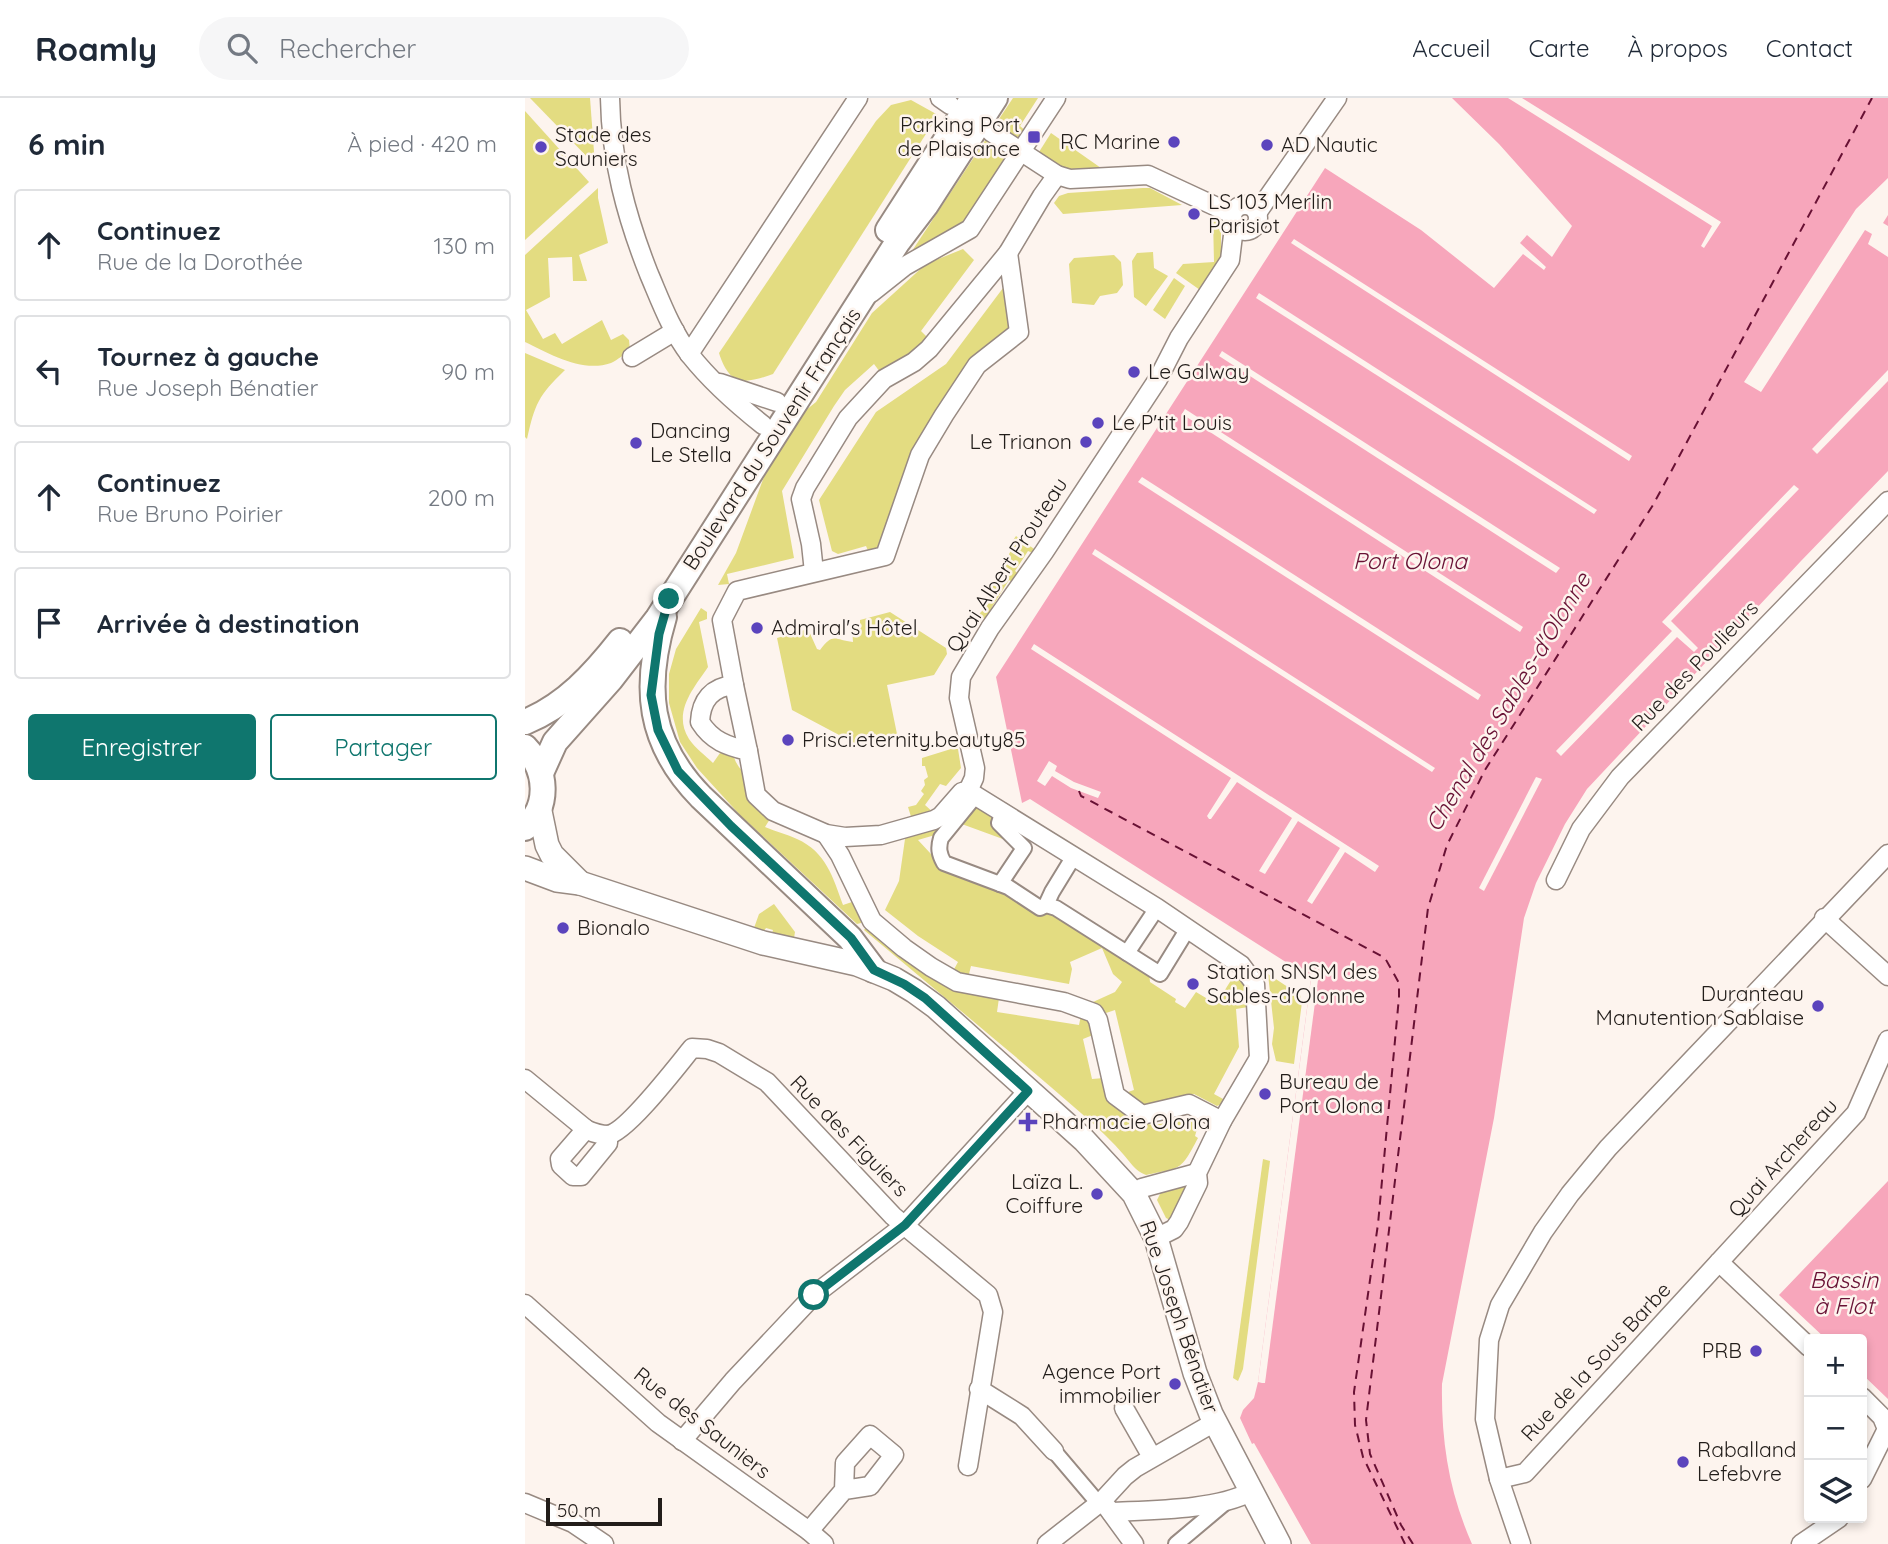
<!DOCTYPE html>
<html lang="fr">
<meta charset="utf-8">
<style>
:root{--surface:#fff;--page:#f6f6f7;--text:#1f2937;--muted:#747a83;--line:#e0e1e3;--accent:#0f766e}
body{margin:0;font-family:Quicksand,sans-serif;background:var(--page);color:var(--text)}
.controls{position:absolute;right:21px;bottom:21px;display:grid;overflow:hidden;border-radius:7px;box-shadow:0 4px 10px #0003}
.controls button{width:63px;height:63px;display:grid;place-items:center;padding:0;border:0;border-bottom:2px solid var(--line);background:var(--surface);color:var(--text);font:35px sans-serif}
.scale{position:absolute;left:21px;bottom:18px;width:116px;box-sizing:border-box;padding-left:7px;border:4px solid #221d1a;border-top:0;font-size:19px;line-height:24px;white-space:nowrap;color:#221d1a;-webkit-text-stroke:5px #fdf4ee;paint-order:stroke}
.stop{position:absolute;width:21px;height:21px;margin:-16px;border:5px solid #0f766e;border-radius:50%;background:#fff}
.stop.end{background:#0f766e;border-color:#fff;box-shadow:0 2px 7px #0008}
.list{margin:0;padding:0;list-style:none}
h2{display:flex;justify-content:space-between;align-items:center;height:91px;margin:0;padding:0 28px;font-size:30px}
h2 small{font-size:23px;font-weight:400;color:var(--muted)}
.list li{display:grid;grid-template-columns:46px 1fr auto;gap:21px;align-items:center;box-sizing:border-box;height:112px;margin:0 14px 14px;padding:0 14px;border:2px solid var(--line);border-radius:7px}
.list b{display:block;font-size:26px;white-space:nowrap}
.list p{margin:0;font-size:23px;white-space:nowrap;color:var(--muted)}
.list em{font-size:23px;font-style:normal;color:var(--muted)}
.actions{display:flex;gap:14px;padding:21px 28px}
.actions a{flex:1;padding:16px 0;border:2px solid var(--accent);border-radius:7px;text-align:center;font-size:24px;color:var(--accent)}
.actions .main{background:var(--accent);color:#fff}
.icon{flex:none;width:38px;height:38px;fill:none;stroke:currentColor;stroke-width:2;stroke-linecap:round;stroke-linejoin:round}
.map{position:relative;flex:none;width:1363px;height:1446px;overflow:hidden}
header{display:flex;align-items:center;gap:42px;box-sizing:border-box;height:98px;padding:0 35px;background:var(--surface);border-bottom:2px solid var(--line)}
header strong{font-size:33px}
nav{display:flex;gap:38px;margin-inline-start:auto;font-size:24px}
.search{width:490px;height:63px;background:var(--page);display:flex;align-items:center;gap:18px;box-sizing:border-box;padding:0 24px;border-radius:38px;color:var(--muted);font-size:26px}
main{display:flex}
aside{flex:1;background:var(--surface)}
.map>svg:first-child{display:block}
.green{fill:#e3dc81}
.water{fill:#f7a6bb}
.pier{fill:#fdf4ee}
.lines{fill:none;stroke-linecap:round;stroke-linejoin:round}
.ferry{stroke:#681134;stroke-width:2;stroke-dasharray:9 7;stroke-linecap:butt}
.pedestrian-casing{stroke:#988a82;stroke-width:18}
.minor-casing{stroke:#988a82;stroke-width:21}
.tertiary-casing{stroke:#988a82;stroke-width:26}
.secondary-casing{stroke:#988a82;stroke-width:28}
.pedestrian{stroke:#fff;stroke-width:14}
.minor{stroke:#fff;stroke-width:18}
.tertiary{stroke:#fff;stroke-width:23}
.secondary{stroke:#fff;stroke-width:24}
.route{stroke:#0f766e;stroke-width:9}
.poi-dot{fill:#5b44bd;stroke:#fdf4ee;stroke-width:2.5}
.labels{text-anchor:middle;stroke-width:5;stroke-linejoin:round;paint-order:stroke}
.poi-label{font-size:21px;fill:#221d1a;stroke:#fdf4ee;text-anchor:start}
.street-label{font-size:21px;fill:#221d1a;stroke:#fdf4ee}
.water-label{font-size:23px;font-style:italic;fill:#681134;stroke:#fdf4ee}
</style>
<header>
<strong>Roamly</strong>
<div class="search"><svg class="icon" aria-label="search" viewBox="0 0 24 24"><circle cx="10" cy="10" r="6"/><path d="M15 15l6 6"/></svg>Rechercher</div>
<nav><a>Accueil</a><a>Carte</a><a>À propos</a><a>Contact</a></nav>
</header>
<main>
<aside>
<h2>6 min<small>À pied · 420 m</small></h2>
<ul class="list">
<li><svg class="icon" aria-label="ahead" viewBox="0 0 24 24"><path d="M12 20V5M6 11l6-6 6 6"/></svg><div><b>Continuez</b><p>Rue de la Dorothée</p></div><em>130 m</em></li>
<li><svg class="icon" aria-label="left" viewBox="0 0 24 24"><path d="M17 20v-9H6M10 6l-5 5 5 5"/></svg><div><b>Tournez à gauche</b><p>Rue Joseph Bénatier</p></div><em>90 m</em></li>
<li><svg class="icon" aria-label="ahead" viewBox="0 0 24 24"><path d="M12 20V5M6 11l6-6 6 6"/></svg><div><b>Continuez</b><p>Rue Bruno Poirier</p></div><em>200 m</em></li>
<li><svg class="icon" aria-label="arrive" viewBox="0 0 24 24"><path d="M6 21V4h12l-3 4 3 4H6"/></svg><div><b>Arrivée à destination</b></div></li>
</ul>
<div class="actions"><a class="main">Enregistrer</a><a>Partager</a></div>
</aside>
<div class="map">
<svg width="1363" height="1446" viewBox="0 0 1363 1446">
<rect width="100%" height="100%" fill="#fdf4ee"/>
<g class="green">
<path d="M5 0H65L70 67Z"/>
<path d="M488 0H513L495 28 503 35 497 40 491 39 470 27Z"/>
<path d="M386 2 413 17 248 276C218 287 204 287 194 255L351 23 366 7Z"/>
<path d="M0 13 64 84 0 142Z"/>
<path d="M526 35 576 70 574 74 548 75 514 54Z"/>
<path d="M461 41 485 58 447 120 383 159Z"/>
<path d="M73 90V100L83 145 54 157 62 183H48L47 159 23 160 25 199 1 212 18 241 30 235 37 246 77 222 86 242 98 236 104 242 105 252C99 256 93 262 86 265 57 275 25 256 0 244V157Z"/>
<path d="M618 90H625L657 107 538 116 529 105 534 98 543 95Z"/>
<path d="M688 121 694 122 696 127V159L675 192 651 175 658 166 689 164Z"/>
<path d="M438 151 449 162 396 233 404 241 358 278 349 266 320 292 309 308 257 393 269 460 202 476 204 486 193 487 211 455 240 376 275 317 291 304 347 215 401 166Z"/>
<path d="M628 154 629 170 643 178 621 208 609 199 607 163 612 155Z"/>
<path d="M589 157 596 164 598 187 592 195 575 198 569 207 547 205 544 166 549 160Z"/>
<path d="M649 180 660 188 640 221 628 212Z"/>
<path d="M481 186 487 232 446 266 366 441 345 457 341 448 313 456 307 453 294 402 351 314 421 266Z"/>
<path d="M0 255 40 272C13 298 10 306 2 341L0 339Z"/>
<path d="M491 438 512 453 510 456 503 453 490 473 495 477 489 485 484 482 467 509 471 513 464 524 453 517 460 510 458 504 477 474 474 471 478 466 486 461 484 456 489 448 486 445Z"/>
<path d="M176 510 182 514V521L174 524 183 569C169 590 147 614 164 641 170 650 180 657 188 665L195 655 209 659C213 672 220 672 223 683 231 704 225 704 245 721L240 729C251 734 262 736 272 741 301 754 308 779 318 807L330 803 337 818 336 825 332 826 215 717 172 670 155 644 144 605V576L151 551Z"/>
<path d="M365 514 421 550 422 556 409 577 362 587 372 636 333 647 267 612 252 540 283 531 292 551 295 552C308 534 310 542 328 544L327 529 335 526V522Z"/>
<path d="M426 651H433L436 670 421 688 415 686 400 707 410 716 388 725 383 709 391 707 399 696 396 693 400 687 399 682 403 679 400 668H397V660Z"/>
<path d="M446 705 503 741 500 745 486 744 434 725Z"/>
<path d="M417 724 425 727 410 737 393 742 418 769 530 814 624 874 625 884 651 901 650 904 660 910 671 894 691 906 710 876 716 879 723 892 710 894 711 907 723 906V909L711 911 714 949 689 996 700 1002 699 1005 692 1008 669 996 617 1008 597 996 609 992 590 912 581 915 568 904 590 894 597 884 588 876 577 850 545 864 547 871 544 886 446 868 443 880 427 875 433 864 393 838 360 812 374 783 381 734Z"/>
<path d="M249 806 270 834 269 840 247 835 248 832 241 830 239 833 229 830 234 816Z"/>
<path d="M343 827 474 900 472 914 554 927 556 917 563 919 568 937 558 941 567 981 579 980C588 992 605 1020 619 1025 638 1032 656 1013 674 1024L676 1032 672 1031 670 1038 673 1040C655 1074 657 1069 621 1077 610 1073 605 1064 598 1056 588 1044 576 1033 564 1022 490 957 414 895 339 832Z"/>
<path d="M743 876 775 897 777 904 769 966 751 963 747 946 749 930Z"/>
<path d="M738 1061 745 1063 718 1271 713 1283 708 1280Z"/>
<path d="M665 1087 647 1123 641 1120 632 1102 636 1094Z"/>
</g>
<g class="water">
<path d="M927 0H1363V373L1276 463 1062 691 1040 726 1011 785 999 820 969 1020 917 1286C916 1343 924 1394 947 1446H786L729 1345 727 1346 715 1320 718 1312 729 1300 733 1284 786 880 505 701 497 705 471 579 800 70 896 132 969 190 998 156 1019 172 1021 169 995 145 1002 137 1027 159 1047 128 974 46Z"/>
<path d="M1363 1083V1301L1337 1276V1241H1301L1254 1197Z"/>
</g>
<g class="pier">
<path d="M983 0H997L1196 124 1179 150 1176 148 1187 128Z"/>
<path d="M1363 80V117L1358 125 1363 128V159L1343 146 1347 136 1340 132 1236 294 1219 284 1331 111Z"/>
<path d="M769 141 1107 358 1104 363 766 145Z"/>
<path d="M734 195 1072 412 1069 416 731 200Z"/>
<path d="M697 253 1035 470 1031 475 694 258Z"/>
<path d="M1363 272V283L1292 356 1287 351Z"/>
<path d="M660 311 998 529 995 534 657 316Z"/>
<path d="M617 379 956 597 953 602 613 384Z"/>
<path d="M1269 387 1274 391 1146 523 1173 550 1169 554 1152 539 1036 658 1031 653 1147 533 1137 524Z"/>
<path d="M570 451 910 670 907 674 567 456Z"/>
<path d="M509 546 854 768 850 774 820 754 787 806 782 803 815 750 773 723 740 776 734 773 767 720 712 684 686 721H684L682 718 706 680 506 551Z"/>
<path d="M524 663 532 668 530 673 549 684 576 694 573 700 546 690 527 678 520 688 512 683Z"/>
<path d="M1011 679 1017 681 959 793 954 790Z"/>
<path d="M787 873 794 874 740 1285H737L733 1284Z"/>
</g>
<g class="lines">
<g class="ferry">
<path d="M554 693 556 698 860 860 874 885V899L853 1126 829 1294 830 1327 838 1359 880 1446"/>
<path d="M888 1446 876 1427 845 1356 841 1322 903 810 922 747 960 672 1128 407 1347 0"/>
</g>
<defs>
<g id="pedestrian">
<path d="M451 697 416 740C413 750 414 756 419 765L483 789 515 810 521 807 531 810 635 876 662 832"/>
<path d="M475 786 499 750 474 725 478 713"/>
<path d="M521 807 527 794 549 758"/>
<path d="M602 855 632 810"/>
<path d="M529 1353 574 1406"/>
<path d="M651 1446 701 1404"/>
</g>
<g id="minor">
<path d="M85 0C86 62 101 118 124 176 136 204 146 232 165 257 184 281 214 308 238 327"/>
<path d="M415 0 425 7"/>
<path d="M466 34 532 77 545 81 623 77 707 116"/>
<circle cx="720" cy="120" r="13"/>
<path d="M732 115 812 0"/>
<path d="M346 195 380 168 445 131 531 0"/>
<path d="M164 256 333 0"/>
<path d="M107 259 150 233"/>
<path d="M195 285 252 304"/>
<path d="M289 474 286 446 276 401 280 390 323 320 359 281 389 264 404 251 483 155 517 98 532 77"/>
<path d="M209 587 223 653"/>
<path d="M443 693 437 694 416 718 409 722 356 737 320 739 301 736 248 713 231 697 223 653C202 648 187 643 175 624 176 602 187 589 209 587L197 522 212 493 360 458 395 357 419 317 452 267 494 234 483 155"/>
<path d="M443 693 449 680 450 670 434 600 436 579 465 530 519 454 633 281 654 240 705 162 709 129"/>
<path d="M443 693 632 810 716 867 730 886 734 960 697 1023 672 1075 673 1085 654 1124 649 1131 631 1140"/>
<path d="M301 736 315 757 347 823 379 850 406 869 432 884 539 904 569 915 573 922 590 997 617 1017 664 1006 697 1023"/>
<path d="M1031 782 1056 731 1095 679 1363 403"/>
<path d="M1299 820 1363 878"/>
<path d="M0 981 62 1032C69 1035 76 1037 83 1037 102 1034 153 967 167 950L182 951 194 955 242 984 368 1118 463 1197 468 1214 443 1368"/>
<path d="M61 1031 35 1061 36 1067 48 1078H56L83 1045V1037"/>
<path d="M609 1096 617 1090 672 1075"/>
<path d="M1194 1164 1284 1249"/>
<path d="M0 1206 133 1325 284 1433 299 1446"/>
<path d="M454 1291 497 1318 529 1353"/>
<path d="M1337 1299 1357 1319 1362 1331 1337 1381"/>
<path d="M599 1310 627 1359"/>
<path d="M157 1343 208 1283 289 1197 380 1127 503 993"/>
<path d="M974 1381 1000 1375 1331 1015 1363 942"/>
<path d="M0 1405 48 1425 79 1446"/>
<path d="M582 1409 609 1446"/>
<path d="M586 1414C625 1412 692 1412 725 1394"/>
<path d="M284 1433 319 1392 320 1365 345 1337 369 1357 345 1388 319 1392"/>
<path d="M522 1446 577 1403 600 1378 610 1370 690 1324"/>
<path d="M996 1446 974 1381 960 1321 964 1242 975 1207 1018 1134 1045 1096 1083 1050 1363 756"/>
<path d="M1276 1446 1314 1420"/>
</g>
<g id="tertiary">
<path d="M15 713 22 747 27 757 55 785"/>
<path d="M0 770 32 782 55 785 238 845 332 866 369 881 389 893 411 909 559 1042 609 1096 631 1140 670 1275 686 1316 754 1446"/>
</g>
<g id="secondary">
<path d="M363 132 448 0"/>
<path d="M139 519C118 589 123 645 176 699L325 840 349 872"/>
<path d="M0 624C40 608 69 576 95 543"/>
<path d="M0 649C22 672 25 708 0 730"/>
<path d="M16 675 30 644 86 581 133 520 372 145 401 107 470 0"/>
</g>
</defs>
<use href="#pedestrian" class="pedestrian-casing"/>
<use href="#minor" class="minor-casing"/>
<use href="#tertiary" class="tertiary-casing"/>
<use href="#secondary" class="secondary-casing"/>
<use href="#pedestrian" class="pedestrian"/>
<use href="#minor" class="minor"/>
<use href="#tertiary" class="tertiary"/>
<use href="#secondary" class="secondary"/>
</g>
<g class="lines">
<path class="route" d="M144 501 134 536 126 597 133 632 153 673 206 728 326 840 349 872 379 886 400 900 503 993 380 1127 289 1197"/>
</g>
<g class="poi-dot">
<rect x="502" y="32" width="14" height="14" rx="3.5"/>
<circle cx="649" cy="44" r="7"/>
<circle cx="742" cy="47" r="7"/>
<circle cx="16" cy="49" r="7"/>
<circle cx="669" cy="116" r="7"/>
<circle cx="609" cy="274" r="7"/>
<circle cx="573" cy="325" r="7"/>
<circle cx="561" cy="344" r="7"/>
<circle cx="111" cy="345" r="7"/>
<circle cx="232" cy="530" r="7"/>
<circle cx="263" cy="642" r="7"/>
<circle cx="38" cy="830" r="7"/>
<circle cx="668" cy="886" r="7"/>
<circle cx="1293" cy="908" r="7"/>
<circle cx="740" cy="996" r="7"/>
<path d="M499.5 1013.5h7v7h7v7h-7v7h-7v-7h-7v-7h7z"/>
<circle cx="572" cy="1096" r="7"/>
<circle cx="1231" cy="1253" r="7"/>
<circle cx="650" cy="1286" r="7"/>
<circle cx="1158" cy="1364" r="7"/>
</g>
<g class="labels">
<g class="poi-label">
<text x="495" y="34" text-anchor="end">Parking Port<tspan x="495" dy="24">de Plaisance</tspan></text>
<text x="30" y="44">Stade des<tspan x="30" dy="24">Sauniers</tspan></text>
<text x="635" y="51" text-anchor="end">RC Marine</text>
<text x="756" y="54">AD Nautic</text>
<text x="683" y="111">LS 103 Merlin<tspan x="683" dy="24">Parisiot</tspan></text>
<text x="623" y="281">Le Galway</text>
<text x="587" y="332">Le P'tit Louis</text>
<text x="125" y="340">Dancing<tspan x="125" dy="24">Le Stella</tspan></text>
<text x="547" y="351" text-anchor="end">Le Trianon</text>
<text x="246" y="537">Admiral's Hôtel</text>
<text x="277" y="649">Prisci.eternity.beauty85</text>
<text x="52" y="837">Bionalo</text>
<text x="682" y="881">Station SNSM des<tspan x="682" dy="24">Sables-d'Olonne</tspan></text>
<text x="1279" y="903" text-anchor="end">Duranteau<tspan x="1279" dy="24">Manutention Sablaise</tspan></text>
<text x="754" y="991">Bureau de<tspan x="754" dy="24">Port Olona</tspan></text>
<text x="517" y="1031">Pharmacie Olona</text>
<text x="558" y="1091" text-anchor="end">Laïza L.<tspan x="558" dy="24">Coiffure</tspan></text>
<text x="1217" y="1260" text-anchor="end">PRB</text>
<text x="636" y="1281" text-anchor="end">Agence Port<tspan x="636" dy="24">immobilier</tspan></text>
<text x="1172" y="1359">Raballand<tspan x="1172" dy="24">Lefebvre</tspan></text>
</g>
<g class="street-label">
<text transform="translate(247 341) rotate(-57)" y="7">Boulevard du Souvenir Français</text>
<text transform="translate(482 467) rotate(-57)" y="7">Quai Albert Prouteau</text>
<text transform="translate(1170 568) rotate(-46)" y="7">Rue des Poulieurs</text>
<text transform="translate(324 1038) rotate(46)" y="7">Rue des Figuiers</text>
<text transform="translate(1258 1060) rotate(-48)" y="7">Quai Archereau</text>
<text transform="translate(654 1219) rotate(71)" y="7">Rue Joseph Bénatier</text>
<text transform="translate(1071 1264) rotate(-47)" y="7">Rue de la Sous Barbe</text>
<text transform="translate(177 1325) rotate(38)" y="7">Rue des Sauniers</text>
</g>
<g class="water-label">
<text x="885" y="471">Port Olona</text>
<text transform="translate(983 604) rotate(-59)" y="8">Chenal des Sables-d'Olonne</text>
<text x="1319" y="1190">Bassin<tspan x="1319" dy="26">à Flot</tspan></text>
</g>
</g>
</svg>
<div class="controls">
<button>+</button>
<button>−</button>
<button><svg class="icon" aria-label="layers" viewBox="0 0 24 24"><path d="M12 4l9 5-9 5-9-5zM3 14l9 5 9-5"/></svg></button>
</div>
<div class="scale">50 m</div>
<div class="stop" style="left:289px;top:1197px"></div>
<div class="stop end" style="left:144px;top:501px"></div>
</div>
</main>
